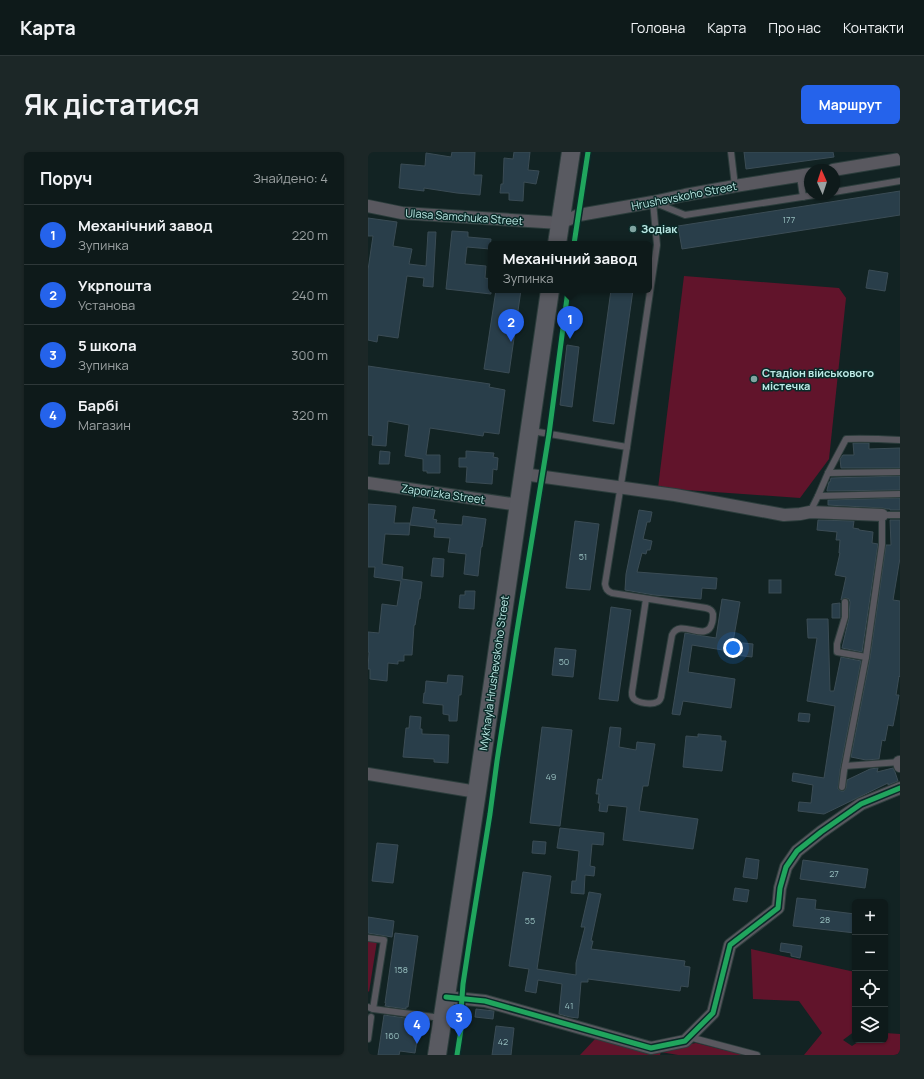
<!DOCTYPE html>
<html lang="uk">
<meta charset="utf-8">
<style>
:root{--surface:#0e1a1a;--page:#1c2727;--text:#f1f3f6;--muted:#9ba1a2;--line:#2e3839;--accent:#2563eb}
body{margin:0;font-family:Manrope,sans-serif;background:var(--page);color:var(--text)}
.controls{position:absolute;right:12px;bottom:12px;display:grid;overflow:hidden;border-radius:6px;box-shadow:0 1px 3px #0004}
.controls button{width:36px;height:36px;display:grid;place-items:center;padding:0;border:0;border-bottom:1px solid var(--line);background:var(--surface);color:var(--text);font:20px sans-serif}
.compass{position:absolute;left:436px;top:12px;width:36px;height:36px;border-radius:50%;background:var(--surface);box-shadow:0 1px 3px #0004;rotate:357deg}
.you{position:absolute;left:365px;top:496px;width:14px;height:14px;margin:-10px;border:3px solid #fff;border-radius:50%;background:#1a73e8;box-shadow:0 0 0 6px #1a73e833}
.badge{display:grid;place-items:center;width:26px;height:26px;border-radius:50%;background:var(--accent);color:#fff;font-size:13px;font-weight:700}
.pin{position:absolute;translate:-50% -33px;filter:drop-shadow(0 1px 2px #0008)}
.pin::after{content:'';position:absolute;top:21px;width:14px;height:12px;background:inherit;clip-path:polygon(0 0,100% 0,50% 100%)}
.popup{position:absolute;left:120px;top:89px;width:164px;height:52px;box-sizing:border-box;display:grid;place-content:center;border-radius:6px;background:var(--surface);filter:drop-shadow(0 1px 3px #0005);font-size:13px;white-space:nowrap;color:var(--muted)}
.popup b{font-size:15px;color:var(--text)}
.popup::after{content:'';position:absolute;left:50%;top:100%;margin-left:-8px;border:8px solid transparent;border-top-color:var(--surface)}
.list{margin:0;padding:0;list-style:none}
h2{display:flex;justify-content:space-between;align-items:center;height:52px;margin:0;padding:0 16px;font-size:17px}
h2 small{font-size:13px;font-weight:400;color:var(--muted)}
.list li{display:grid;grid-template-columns:26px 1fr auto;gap:12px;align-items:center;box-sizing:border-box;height:60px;padding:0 16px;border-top:1px solid var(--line)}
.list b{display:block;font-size:15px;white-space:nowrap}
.list p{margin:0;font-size:13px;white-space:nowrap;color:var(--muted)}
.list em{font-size:13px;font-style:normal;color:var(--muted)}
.icon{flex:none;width:22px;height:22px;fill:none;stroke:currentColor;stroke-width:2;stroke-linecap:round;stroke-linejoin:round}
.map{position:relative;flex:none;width:532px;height:903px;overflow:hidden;border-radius:6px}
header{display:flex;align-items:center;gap:24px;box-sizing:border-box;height:56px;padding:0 20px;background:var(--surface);border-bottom:1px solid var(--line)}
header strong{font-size:19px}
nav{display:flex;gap:22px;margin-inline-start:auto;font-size:14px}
.intro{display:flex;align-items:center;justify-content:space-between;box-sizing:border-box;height:96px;padding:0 24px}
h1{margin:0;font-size:28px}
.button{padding:10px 18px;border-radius:6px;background:var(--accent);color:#fff;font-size:14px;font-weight:700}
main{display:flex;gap:24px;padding:0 24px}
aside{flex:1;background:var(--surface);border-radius:6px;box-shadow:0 1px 3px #0004}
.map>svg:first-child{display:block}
.green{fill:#61142b}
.building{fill:#293e4a;stroke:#3b4c55}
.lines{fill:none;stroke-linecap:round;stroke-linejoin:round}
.service-casing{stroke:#2c3d3c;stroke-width:8}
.minor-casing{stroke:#2c3d3c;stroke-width:14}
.secondary-casing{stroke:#2c3d3c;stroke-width:20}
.service{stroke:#59585f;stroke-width:6}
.minor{stroke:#59585f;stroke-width:12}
.secondary{stroke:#595a61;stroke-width:18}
.cycleway-casing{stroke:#0a2b29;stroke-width:8}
.cycleway{stroke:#20a55d;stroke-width:5}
.poi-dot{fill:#80a4a1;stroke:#0a2b29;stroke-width:1.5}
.labels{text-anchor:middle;stroke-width:3;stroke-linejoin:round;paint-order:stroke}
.number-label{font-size:9px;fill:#97bebe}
.street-label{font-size:11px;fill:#bce9e5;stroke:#0a2b29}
.poi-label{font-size:11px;font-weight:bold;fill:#bce9e5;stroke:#0a2b29;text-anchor:start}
</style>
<header>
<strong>Карта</strong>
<nav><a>Головна</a><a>Карта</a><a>Про нас</a><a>Контакти</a></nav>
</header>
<div class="intro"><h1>Як дістатися</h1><a class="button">Маршрут</a></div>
<main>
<aside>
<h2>Поруч<small>Знайдено: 4</small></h2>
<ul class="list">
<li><span class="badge">1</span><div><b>Механічний завод</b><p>Зупинка</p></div><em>220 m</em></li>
<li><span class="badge">2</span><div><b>Укрпошта</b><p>Установа</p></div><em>240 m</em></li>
<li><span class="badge">3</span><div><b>5 школа</b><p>Зупинка</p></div><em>300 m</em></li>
<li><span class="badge">4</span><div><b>Барбі</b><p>Магазин</p></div><em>320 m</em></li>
</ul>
</aside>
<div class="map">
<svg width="532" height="903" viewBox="0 0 532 903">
<rect width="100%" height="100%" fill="#122323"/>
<g class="green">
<path d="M316 124 471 136 478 146 461 307 432 346 290 336Z"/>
<path d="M0 788 9 789 1 840 0 839Z"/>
<path d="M383 797 487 820V879L475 888 484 894 493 888H517V881L532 882V903H436L454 881 431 849 385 847Z"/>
<path d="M227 887 282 899 328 891 376 903H310L293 900 292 903H212Z"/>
</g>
<g class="building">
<path d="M84 0H107L106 23H114L112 43 89 41 56 36V39L31 36 33 12 57 14 58 1 83 5Z"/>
<path d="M146 0H162L160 18 171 19 168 32 156 30 155 49 141 48V41H132L133 32H135L136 6 145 7Z"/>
<path d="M376 0H465L466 5 378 17Z"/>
<path d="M532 39V63L314 97 310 74Z"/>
<path d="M0 66 29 70 25 94 44 97 41 112 58 114 60 80H68L65 135 55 134 56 126 39 124 30 186 10 183 9 190 0 188V118L5 84H0Z"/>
<path d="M84 79 100 80V85L123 87 122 97 99 95 97 112 118 114 117 126 123 127V142L78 137Z"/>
<path d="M501 118 520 121 517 139 498 136Z"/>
<path d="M128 138H153L141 221 116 217Z"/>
<path d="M243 138H265L246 272 225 269Z"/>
<path d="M199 193 211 195 204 255 192 253Z"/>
<path d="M0 214 122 232 121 235 137 238 131 282 116 280 115 284 62 276 58 303H72V321H59V319H55V307L37 304 41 273 20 269 18 294 4 293 5 284 0 283Z"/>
<path d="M485 291H501V297L532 296V316H473L472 307 475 303H486Z"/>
<path d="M12 299 22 300 21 312H11Z"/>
<path d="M98 299 126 301 125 305 130 306 129 318 125 317 124 332 98 330 99 315H91V306H98Z"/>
<path d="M532 324V338L459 339V338L461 330H462L463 326Z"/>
<path d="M532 346V358H522V357H519L514 356 460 353V348Z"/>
<path d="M0 352 28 354 26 371H42L41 383 17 382 14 412 35 415 34 427 54 430 52 447H51L47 473H46L44 503H36V509H30V512L20 511 19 529 2 527V517H0L1 500H0V480L11 481 14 452 29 454 33 429 6 425 7 415H0Z"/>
<path d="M45 355 67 358 65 367 69 368 68 371 94 373 95 364 118 367 114 395H113L110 424 96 422 98 402 80 400 82 386 66 385 67 376 42 373Z"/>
<path d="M271 358 284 360 282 370H279L275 387 284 389 282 398H279L278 402 274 401 269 420 349 426 348 437 334 436 333 447 286 443 257 438 258 422Z"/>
<path d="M450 368 486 369 485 376 491 377V378L505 380 504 391 510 392 494 500 474 496 481 466 482 450 481 447 477 446 473 448 478 425 467 423 472 401H471L472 388H468L469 380 449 378Z"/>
<path d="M522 368H532V406L525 448 532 449V525L531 524 528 543H531L525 574 520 573 517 589 514 588 511 607 498 608 483 605 502 506 518 393H523Z"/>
<path d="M207 369 231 372 222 438 198 436Z"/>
<path d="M65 406 76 407 75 425 63 424Z"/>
<rect x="401" y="428" width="12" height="13"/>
<path d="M97 439H107L106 457 91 456 92 443H97Z"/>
<path d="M354 447 372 450 365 490 385 492 384 505 367 503V500L324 493 320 520 367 527 363 556 315 549 312 563 304 562 317 481 348 486Z"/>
<path d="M472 451V466H464V452Z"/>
<path d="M243 455 263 458 250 549 231 547Z"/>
<path d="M439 467H460L462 539H466L473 505 493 509 472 618 470 637 473 639H476L478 636 479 628 502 617 510 616 509 620 525 616 527 620 530 629 520 633V631L456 662 430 659 431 650 443 651 445 633 424 629 425 621 456 626 467 554 439 549 449 486H440Z"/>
<path d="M187 496 208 498 205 525 184 523Z"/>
<path d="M80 523 95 524 93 543H91L89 569H81V563L75 562V553L55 551 56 541H57L58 529 79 531Z"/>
<path d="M431 561 442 562 441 570 430 569Z"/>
<path d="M42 564 53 565 52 577H54V582L81 583 80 611 66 610V607L35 605 38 576H41Z"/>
<path d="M174 575 204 578 192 674 162 671Z"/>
<path d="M242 575 253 576 251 595 268 598 269 590 287 592 280 634H275L271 659 330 667 325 697 255 688 259 655 240 653 239 660 231 659 232 651H230L231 642H228L230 627 234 628Z"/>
<path d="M330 582 353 584V589H358L354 619 315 615 318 584 330 585Z"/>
<path d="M192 676 236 681 235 693 224 692 222 714 227 715 226 724 217 723 216 742 203 741 204 729H208L211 699 189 696Z"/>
<path d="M165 689 178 690 177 702 164 701Z"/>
<path d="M9 691 30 693 25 731 4 729Z"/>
<path d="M378 706 391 708 389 727 375 725Z"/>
<path d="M435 708 500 717 497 736 432 727Z"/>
<path d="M155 720 183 724 169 817 208 823V811L217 775H213L221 740 233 742 223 789H225L223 797 317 809 316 814 322 815 320 835 313 834 312 839 220 827V830H213L210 866 202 865 191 862 194 832 170 828 168 841 157 839 161 817 141 814Z"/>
<path d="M367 736 381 738 379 750 365 748Z"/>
<path d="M429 746 448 748 447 757 487 762V781L425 774Z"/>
<path d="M0 765 26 769 24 785 0 781Z"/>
<path d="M27 781 50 784 40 855H38V857L17 854 18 851H17Z"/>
<path d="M413 791 434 794 432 806 423 804V801L412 799Z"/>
<path d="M108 857 126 859 125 867 107 865Z"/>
<path d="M16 863 37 866 36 873 51 875 47 901 32 899 31 903H10Z"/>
<path d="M128 874 146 876 143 903H124Z"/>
</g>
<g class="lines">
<defs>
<g id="service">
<path d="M363 0 367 34"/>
<path d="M432 24 435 45"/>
<path d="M466 40 532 29"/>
<path d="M164 279 259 295"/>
<path d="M460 321 532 320"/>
<path d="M450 344 460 321 478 287C496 286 514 287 532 288"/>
<path d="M442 360 450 344 532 342"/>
<path d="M278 447 264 540C264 544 264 544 266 547 270 551 284 553 289 550 292 549 292 548 293 545L304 483C312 465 339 492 344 471 345 469 345 465 345 462 344 458 342 457 338 456L244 441C239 439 238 437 237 432L259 295 289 93 285 50 317 63 453 42"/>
<path d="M477 450V465L469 492V500L498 505 514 393V363H532"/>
<path d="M477 614 532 610"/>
<path d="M474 635 476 619 498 505"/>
<path d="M0 786 16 788 5 857"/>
<path d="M0 855 5 857 73 866"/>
<path d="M321 885 389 903"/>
<path d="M0 887 3 865"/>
</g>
<g id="minor">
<path d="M465 18 532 7"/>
<path d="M0 54 34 61 192 71 211 63 285 50 317 43 367 34 442 22"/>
<path d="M155 322 307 343 416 363 432 362 442 360 514 363"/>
<path d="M0 331 151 353"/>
<path d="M531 610 532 614"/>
<path d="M0 622 109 640"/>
<path d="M78 845 117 849 283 896 317 889 345 861 362 793 410 756 412 736 418 715 429 699 453 680 493 652 532 636"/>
</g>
<g id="secondary">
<path d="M189 92 203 0"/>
<path d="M69 903 109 640 182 138"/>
</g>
</defs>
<use href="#service" class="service-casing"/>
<use href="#minor" class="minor-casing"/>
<use href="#secondary" class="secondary-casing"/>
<use href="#service" class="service"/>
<use href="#minor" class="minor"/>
<use href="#secondary" class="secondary"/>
<defs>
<g id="cycleway">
<path d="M206 92 220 0"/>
<path d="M78 845 117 849 283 896 317 889 345 861 362 793 410 756 412 736 418 715 429 699 453 680 493 652 532 636"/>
<path d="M89 903 94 871 93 859 95 832 102 786 122 662 129 609 148 485 181 282 200 138"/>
</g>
</defs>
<use href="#cycleway" class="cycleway-casing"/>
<use href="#cycleway" class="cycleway"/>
</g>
<g class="poi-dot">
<circle cx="265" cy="77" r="4"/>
<circle cx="386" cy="227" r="4"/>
</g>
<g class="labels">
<g class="number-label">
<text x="421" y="71">177</text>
<text x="215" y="408">51</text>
<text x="196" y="513">50</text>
<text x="183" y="628">49</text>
<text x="466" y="725">27</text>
<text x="457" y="771">28</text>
<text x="162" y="772">55</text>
<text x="33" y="821">158</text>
<text x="201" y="857">41</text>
<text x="24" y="887">160</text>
<text x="135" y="893">42</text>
</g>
<g class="street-label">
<text transform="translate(316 44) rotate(-11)" y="4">Hrushevskoho Street</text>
<text transform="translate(96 65) rotate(4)" y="4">Ulasa Samchuka Street</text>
<text transform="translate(75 342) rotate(8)" y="4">Zaporizka Street</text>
<text transform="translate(126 521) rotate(-82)" y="4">Mykhayla Hrushevskoho Street</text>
</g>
<g class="poi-label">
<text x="273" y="81">Зодіак</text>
<text x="394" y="225">Стадіон військового<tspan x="394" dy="13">містечка</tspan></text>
</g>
</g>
</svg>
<div class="controls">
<button>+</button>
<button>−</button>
<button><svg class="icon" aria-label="locate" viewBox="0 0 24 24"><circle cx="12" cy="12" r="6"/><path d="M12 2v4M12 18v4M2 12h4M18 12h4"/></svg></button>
<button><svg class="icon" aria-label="layers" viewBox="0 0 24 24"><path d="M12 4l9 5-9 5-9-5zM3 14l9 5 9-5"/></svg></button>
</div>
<svg class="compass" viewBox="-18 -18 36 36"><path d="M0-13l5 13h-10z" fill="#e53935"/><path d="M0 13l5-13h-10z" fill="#9ba1a2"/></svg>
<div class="you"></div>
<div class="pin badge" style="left:202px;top:187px">1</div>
<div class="popup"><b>Механічний завод</b>Зупинка</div>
<div class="pin badge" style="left:143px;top:190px">2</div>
<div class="pin badge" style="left:91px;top:885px">3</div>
<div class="pin badge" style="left:49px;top:892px">4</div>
</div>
</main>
